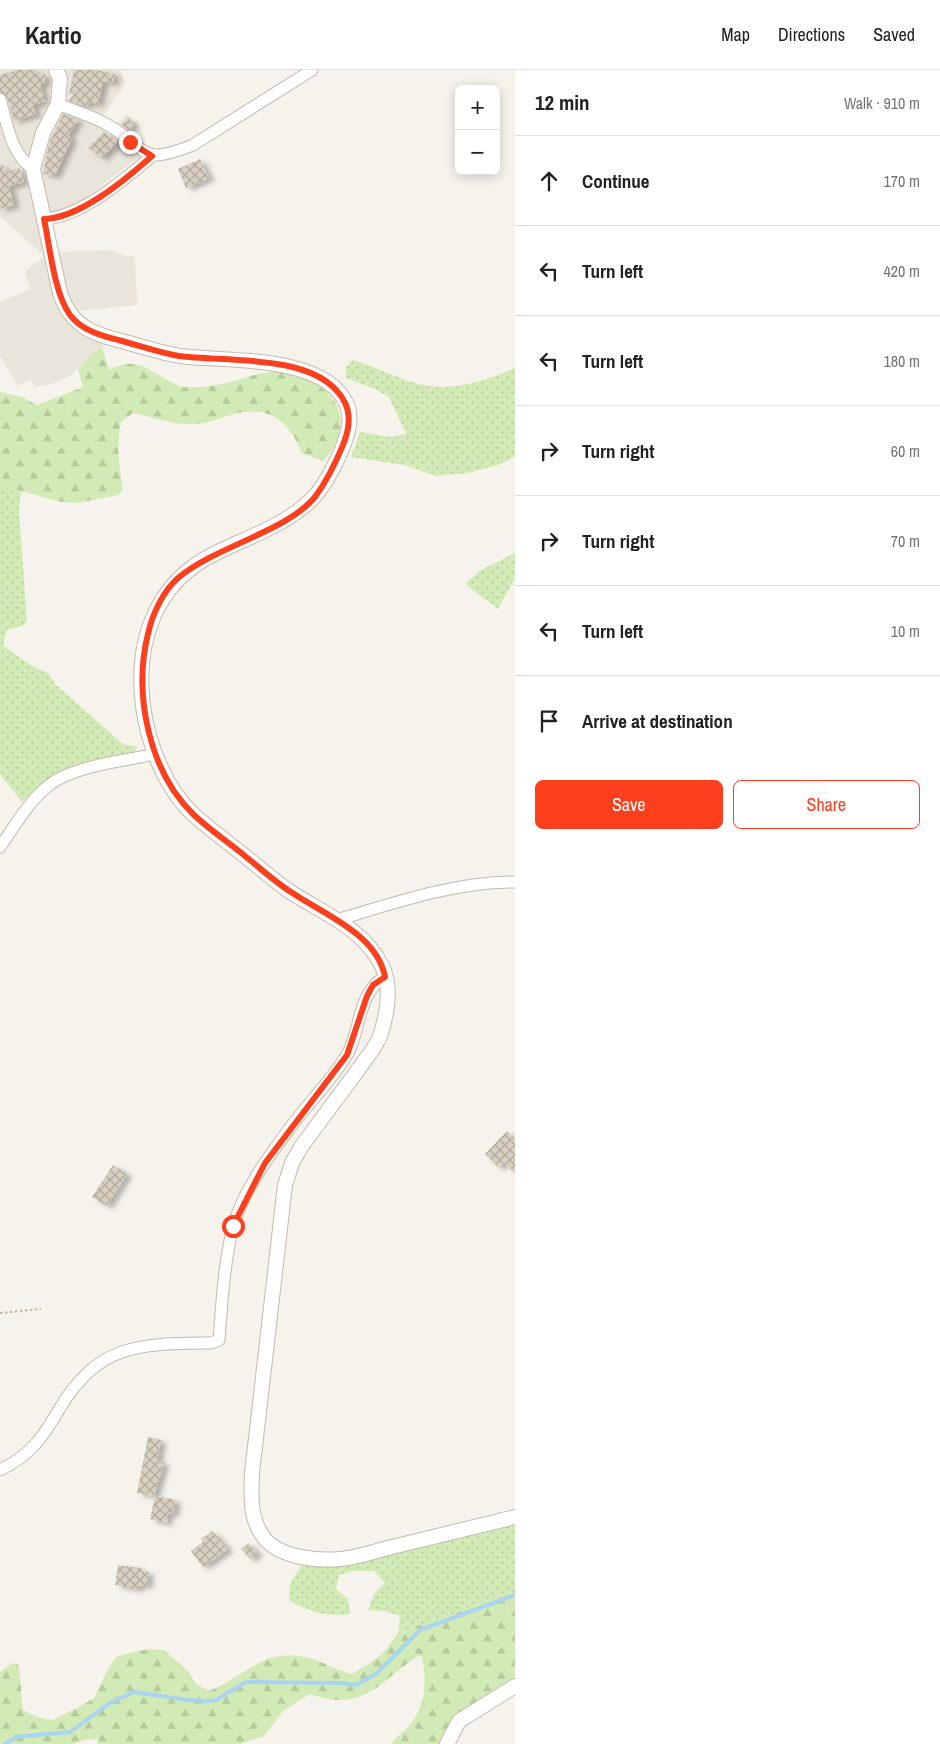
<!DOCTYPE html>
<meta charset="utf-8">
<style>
:root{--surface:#fff;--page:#f2f2f2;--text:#222;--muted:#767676;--line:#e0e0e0;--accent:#fc3f1d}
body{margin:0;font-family:"Archivo Narrow",sans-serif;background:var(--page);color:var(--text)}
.controls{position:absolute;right:15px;top:15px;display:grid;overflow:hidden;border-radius:8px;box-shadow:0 2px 12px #0003}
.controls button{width:45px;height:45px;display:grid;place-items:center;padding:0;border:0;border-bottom:1px solid var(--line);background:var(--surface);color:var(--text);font:25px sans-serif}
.stop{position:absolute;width:15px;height:15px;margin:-11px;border:4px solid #fc3f1d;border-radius:50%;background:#fff}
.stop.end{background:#fc3f1d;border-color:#fff;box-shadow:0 1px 5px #0008}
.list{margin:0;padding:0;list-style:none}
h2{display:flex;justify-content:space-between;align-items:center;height:65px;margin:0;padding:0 20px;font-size:21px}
h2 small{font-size:16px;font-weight:400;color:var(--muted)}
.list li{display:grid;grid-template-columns:32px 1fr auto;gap:15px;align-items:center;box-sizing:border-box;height:90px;padding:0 20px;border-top:1px solid var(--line)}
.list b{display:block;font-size:19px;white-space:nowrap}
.list em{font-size:16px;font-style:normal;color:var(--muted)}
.actions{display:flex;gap:10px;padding:15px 20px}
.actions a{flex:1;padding:11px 0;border:1px solid var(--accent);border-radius:8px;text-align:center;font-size:18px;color:var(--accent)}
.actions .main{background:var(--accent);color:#fff}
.icon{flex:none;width:28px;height:28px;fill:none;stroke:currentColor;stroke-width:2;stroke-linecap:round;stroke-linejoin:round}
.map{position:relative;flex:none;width:515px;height:1674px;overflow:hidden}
header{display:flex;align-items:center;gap:30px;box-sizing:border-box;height:70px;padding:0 25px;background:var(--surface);border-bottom:1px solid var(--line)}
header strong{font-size:24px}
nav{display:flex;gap:28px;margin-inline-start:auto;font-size:18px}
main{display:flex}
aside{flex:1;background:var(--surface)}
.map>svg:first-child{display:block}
.residential{fill:#eae5da}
.grass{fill:url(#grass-dots)}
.forest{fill:url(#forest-firs)}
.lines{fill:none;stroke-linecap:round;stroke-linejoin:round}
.stream{stroke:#a9d4f2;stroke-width:4}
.building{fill:url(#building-cross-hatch);filter:url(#shadow)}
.minor-casing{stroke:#c2bbae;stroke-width:13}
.tertiary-casing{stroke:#c2bbae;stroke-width:16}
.path{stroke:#c4b79f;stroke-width:2;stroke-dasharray:2.5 2.5;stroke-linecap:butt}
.minor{stroke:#fff;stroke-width:11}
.tertiary{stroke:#fff;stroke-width:14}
.route{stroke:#fc3f1d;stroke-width:6}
</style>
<header>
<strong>Kartio</strong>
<nav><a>Map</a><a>Directions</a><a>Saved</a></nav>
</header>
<main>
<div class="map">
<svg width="515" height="1674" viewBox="0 0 515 1674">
<defs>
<pattern id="grass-dots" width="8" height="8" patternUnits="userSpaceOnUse" patternTransform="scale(1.25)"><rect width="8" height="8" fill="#d2eab5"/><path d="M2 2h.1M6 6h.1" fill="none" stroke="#b6ca9c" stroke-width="1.8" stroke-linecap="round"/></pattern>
<pattern id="forest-firs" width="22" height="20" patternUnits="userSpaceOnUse" patternTransform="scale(1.25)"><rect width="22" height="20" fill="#d2eab5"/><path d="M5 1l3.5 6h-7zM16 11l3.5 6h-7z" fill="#b6ca9c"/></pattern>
<pattern id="building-cross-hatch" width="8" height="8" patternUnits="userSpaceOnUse" patternTransform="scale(1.25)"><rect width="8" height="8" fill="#d8cfc1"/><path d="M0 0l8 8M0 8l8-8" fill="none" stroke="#b1aa9e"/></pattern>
<filter id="shadow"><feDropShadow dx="5.5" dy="3" stdDeviation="2.5" flood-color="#0004"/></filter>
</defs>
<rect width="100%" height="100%" fill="#f6f3ec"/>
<path class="residential" d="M0 0H119L126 13 103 46 118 53 127 44 139 55 133 61 135 65 134 69 148 80 70 140 50 145 56 182 111 180 126 186H134L138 235 77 241 109 273 90 285 70 306 49 315 35 316 31 310 18 316 0 286V232L31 219 25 202 44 186 0 146Z"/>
<g class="grass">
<path d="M353 290C406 307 424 328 483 310 494 306 505 304 515 297V386L498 395 468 403 436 406 405 395 351 387 360 362 390 367 406 364 389 327 375 319 346 308V297Z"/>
<path d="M0 415 21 421 19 441 27 551 22 556 7 560 3 575C10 581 39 602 47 602L55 614 123 674 137 677 135 682C87 694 58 694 22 732L0 704Z"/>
<path d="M515 483V508L498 539 465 514 481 500Z"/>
<path d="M515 1453V1519L454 1544 398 1562 400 1546 385 1541 368 1540 374 1524 385 1513 374 1501H354L339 1505 336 1519 348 1529 350 1544C328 1547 308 1542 289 1530L290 1514 301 1496 340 1494Z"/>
</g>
<g class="forest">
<path d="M102 277 109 300C138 286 146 299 171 312 176 314 180 317 185 317 200 318 216 316 231 312 248 308 260 301 278 302 313 305 353 330 337 369 333 379 330 385 322 391L302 383C287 346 265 334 227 346 215 350 206 354 193 354 172 355 154 347 133 343L121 352C116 376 119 396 123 420L118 425 77 433 61 432 0 415V322L22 327 37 335 83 317 78 299 90 285Z"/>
<path d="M515 1519V1611L441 1674H392C395 1667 402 1663 408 1657 426 1636 427 1613 422 1587L418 1586C377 1613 365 1643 310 1624L283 1641 264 1666 240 1674H97L99 1669 84 1670 74 1674H0V1602L13 1593 18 1594C22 1610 20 1624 23 1640L37 1647 52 1650 81 1636 94 1628 108 1599 117 1586 148 1579 164 1580 188 1601 196 1614 209 1621C247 1606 264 1576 309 1588 324 1592 337 1601 352 1604 373 1592 387 1583 398 1562L454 1544Z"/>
</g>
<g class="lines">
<path class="stream" d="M5 1674 16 1667 70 1662 110 1633 134 1622 188 1630 208 1631 216 1630 246 1612 339 1613 356 1615 376 1604 420 1560 515 1525"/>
</g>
<g class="building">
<path d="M17 0H36V4H45V14H40L44 28 37 27 46 31 33 35 36 44 14 51 7 27 0 22V5Z"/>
<path d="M74 0H96L115 4 113 13 103 11 98 34 89 32 88 36 69 31 74 23 69 24Z"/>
<path d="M63 44 78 50 68 66 72 68 55 105 43 104 49 73Z"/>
<path d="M128 48 135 55 129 60 121 55Z"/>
<path d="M104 62 119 71 102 88 88 78Z"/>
<path d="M200 89 209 108 186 118 178 99Z"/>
<path d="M3 94 5 102 19 98 24 112 9 116 14 135 0 139V95Z"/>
<path d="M507 1061 515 1069V1103L504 1092 499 1098 485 1084Z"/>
<path d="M113 1095 127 1104 107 1136 92 1127Z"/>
<path d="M148 1367 161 1370 157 1391 164 1392 154 1426 137 1423Z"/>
<path d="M155 1426 176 1430 173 1444H168L167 1453 150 1449Z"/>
<path d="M212 1461 228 1479 203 1497 191 1481 203 1472 201 1469Z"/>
<path d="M249 1473 257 1483 250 1489 241 1479Z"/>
<path d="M118 1495 141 1498V1501L149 1502 147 1516 139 1515 138 1519 115 1515Z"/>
</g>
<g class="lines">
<defs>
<g id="minor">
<path d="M0 29C7 53 11 85 33 99"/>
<path d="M58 34C74 41 93 46 108 55 150 79 138 97 193 75L312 0"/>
<path d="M43 149C80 148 125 109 152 86"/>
<path d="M0 777C15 756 28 732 48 716 72 696 124 691 155 684"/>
<path d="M340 849C397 832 455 812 515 812"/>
<path d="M0 1400C31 1385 43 1367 60 1338 100 1272 141 1274 211 1273L219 1270C222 1232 224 1193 233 1157 243 1120 270 1085 292 1055 310 1031 333 1009 348 983 361 958 358 922 385 907"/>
</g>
<g id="tertiary">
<path d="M56 0 60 8 58 34 43 63 33 99 60 223C72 259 95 264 129 273 146 278 163 283 180 286 225 292 326 284 347 335 353 350 347 366 342 379 335 395 324 417 312 429 286 455 248 467 216 483 155 512 135 572 143 636 148 675 166 720 195 746 210 759 226 771 241 783 258 796 274 811 292 823 325 844 364 859 382 896 392 917 387 945 380 966 375 979 363 992 355 1004 337 1028 319 1053 301 1077L292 1093 285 1115 252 1403C251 1427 249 1456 270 1474 287 1488 319 1491 340 1489 357 1488 375 1481 392 1477 433 1467 474 1457 515 1447"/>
<path d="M447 1674 459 1651 515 1616"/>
</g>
</defs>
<use href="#minor" class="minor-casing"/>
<use href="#tertiary" class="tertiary-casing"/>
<path class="path" d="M0 1243 41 1239"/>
<use href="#minor" class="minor"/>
<use href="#tertiary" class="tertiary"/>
</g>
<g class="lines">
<path class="route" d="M130 72 152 86C125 110 80 148 44 149 50 177 54 223 70 245 82 261 103 266 122 271 141 276 160 283 179 286 224 292 305 284 337 321 352 337 351 355 343 375 336 392 326 412 315 427 286 462 216 476 178 508 163 521 152 545 148 564 133 624 149 702 194 745 210 760 228 772 245 786 260 798 275 812 291 822 323 844 377 864 385 907L373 915 367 926 347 985 265 1093 233 1156"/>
</g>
</svg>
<div class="controls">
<button>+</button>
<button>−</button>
</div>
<div class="stop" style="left:233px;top:1156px"></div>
<div class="stop end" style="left:130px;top:72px"></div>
</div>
<aside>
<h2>12 min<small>Walk · 910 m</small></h2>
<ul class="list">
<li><svg class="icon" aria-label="ahead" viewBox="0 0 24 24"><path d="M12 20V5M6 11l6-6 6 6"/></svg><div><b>Continue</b></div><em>170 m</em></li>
<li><svg class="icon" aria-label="left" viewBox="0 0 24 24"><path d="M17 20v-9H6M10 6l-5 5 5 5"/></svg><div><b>Turn left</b></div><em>420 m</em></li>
<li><svg class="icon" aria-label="left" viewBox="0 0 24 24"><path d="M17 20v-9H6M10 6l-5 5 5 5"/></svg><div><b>Turn left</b></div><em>180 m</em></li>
<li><svg class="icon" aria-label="right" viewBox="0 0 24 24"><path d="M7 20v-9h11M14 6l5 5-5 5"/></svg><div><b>Turn right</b></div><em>60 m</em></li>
<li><svg class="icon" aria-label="right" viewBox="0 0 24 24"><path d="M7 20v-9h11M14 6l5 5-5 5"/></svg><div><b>Turn right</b></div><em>70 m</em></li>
<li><svg class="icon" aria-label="left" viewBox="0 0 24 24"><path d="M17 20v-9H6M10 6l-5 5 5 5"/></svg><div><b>Turn left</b></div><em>10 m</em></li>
<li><svg class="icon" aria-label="arrive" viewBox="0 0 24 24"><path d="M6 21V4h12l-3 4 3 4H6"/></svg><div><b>Arrive at destination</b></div></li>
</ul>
<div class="actions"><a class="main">Save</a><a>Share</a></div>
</aside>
</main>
